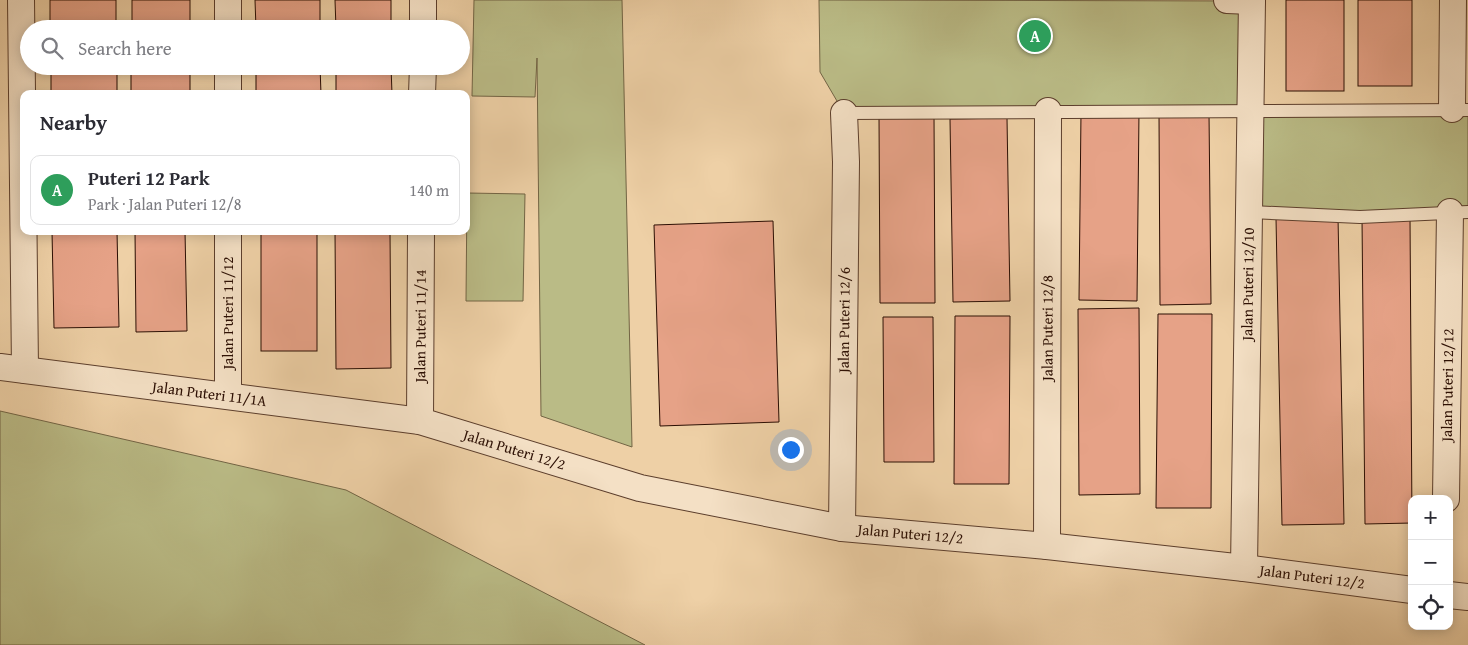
<!DOCTYPE html>
<meta charset="utf-8">
<style>
:root{--surface:#fff;--page:#f2f2f3;--text:#2b2b33;--muted:#7c7c81;--line:#e1e1e2;--accent:#8f2418}
body{margin:0;font-family:"Gentium Book Plus",serif;background:var(--page);color:var(--text)}
.controls{position:absolute;right:15px;bottom:15px;display:grid;overflow:hidden;border-radius:10px;box-shadow:0 2px 12px #0003}
.controls button{width:45px;height:45px;display:grid;place-items:center;padding:0;border:0;border-bottom:1px solid var(--line);background:var(--surface);color:var(--text);font:25px sans-serif}
.you{position:absolute;left:790px;top:449px;width:18px;height:18px;margin:-12px;border:4px solid #fff;border-radius:50%;background:#1a73e8;box-shadow:0 0 0 8px #1a73e833}
.badge{display:grid;place-items:center;width:32px;height:32px;border-radius:50%;background:var(--accent);color:#fff;font-size:16px;font-weight:700}
.pin{position:absolute;translate:-50% -50%;border:2px solid #fff;box-shadow:0 1px 5px #0006}
.list{margin:0;padding:0;list-style:none}
h2{display:flex;justify-content:space-between;align-items:center;height:65px;margin:0;padding:0 20px;font-size:21px}
h2 small{font-size:16px;font-weight:400;color:var(--muted)}
.list li{display:grid;grid-template-columns:32px 1fr auto;gap:15px;align-items:center;box-sizing:border-box;height:70px;margin:0 10px 10px;padding:0 10px;border:1px solid var(--line);border-radius:10px}
.list b{display:block;font-size:19px;white-space:nowrap}
.list p{margin:0;font-size:16px;white-space:nowrap;color:var(--muted)}
.list em{font-size:16px;font-style:normal;color:var(--muted)}
.icon{flex:none;width:28px;height:28px;fill:none;stroke:currentColor;stroke-width:2;stroke-linecap:round;stroke-linejoin:round}
.map{position:relative;flex:none;width:1468px;height:645px;overflow:hidden}
.search{position:absolute;background:var(--surface);box-shadow:0 2px 12px #0003;left:20px;top:20px;width:450px;height:55px;display:flex;align-items:center;gap:12px;box-sizing:border-box;padding:0 18px;border-radius:28px;color:var(--muted);font-size:19px}
.panel{position:absolute;background:var(--surface);box-shadow:0 2px 12px #0003;left:20px;top:90px;width:450px;height:145px;border-radius:10px}
.map>svg:first-child{display:block}
.green{fill:#babb86;stroke:#726444}
.building{fill:#e6a287;stroke:#2b0e03}
.lines{fill:none;stroke-linecap:round;stroke-linejoin:round}
.lane-casing{stroke:#5c3e2c;stroke-width:14}
.street-casing{stroke:#5c3e2c;stroke-width:28}
.lane{stroke:#f4e0c5;stroke-width:12}
.street{stroke:#f4e0c5;stroke-width:26}
.labels{text-anchor:middle;stroke-width:4.5;stroke-linejoin:round;paint-order:stroke}
.street-label{font-size:15px;fill:#2b0e03;stroke:#f4e0c5}
</style>
<div class="map">
<svg width="1468" height="645" viewBox="0 0 1468 645">
<rect width="100%" height="100%" fill="#eed0a6"/>
<filter id="stains"><feTurbulence type="fractalNoise" baseFrequency=".004" numOctaves="4"/><feColorMatrix values="0 0 0 0 .2 0 0 0 0 .09 0 0 0 0 .02 0 0 0 .5 -.17"/></filter>
<radialGradient id="worn" r=".72"><stop offset=".6" stop-color="#630" stop-opacity="0"/><stop offset="1" stop-color="#630" stop-opacity=".3"/></radialGradient>
<g class="green">
<path d="M474 0H622L632 447 541 416 537 58 535 97 472 96Z"/>
<path d="M819 0 1252 1 1251 112 1468 110V212H1251V113H844L820 72Z"/>
<path d="M467 193 525 194 523 301H466Z"/>
<path d="M0 411 346 490 645 645H0Z"/>
</g>
<g class="building">
<rect x="50" y="0" width="66" height="29"/>
<rect x="132" y="0" width="58" height="29"/>
<path d="M255 0H320V29H256Z"/>
<path d="M335 0H391V29H336Z"/>
<rect x="1286" y="0" width="58" height="91"/>
<rect x="1358" y="0" width="54" height="86"/>
<rect x="51" y="66" width="66" height="28"/>
<rect x="131" y="66" width="59" height="28"/>
<path d="M256 66H320L321 94H256Z"/>
<path d="M336 66H391L392 94H336Z"/>
<path d="M1081 112H1139L1137 301 1079 300Z"/>
<path d="M1209 113 1211 304 1160 305 1159 114Z"/>
<path d="M934 115 935 303H880L879 116Z"/>
<path d="M1007 118 1010 301 953 302 950 119Z"/>
<path d="M1338 217 1344 524 1282 525 1276 218Z"/>
<path d="M1410 217 1412 523 1365 524 1362 218Z"/>
<path d="M773 221 779 422 660 426 654 225Z"/>
<path d="M52 231H117L119 327 54 328Z"/>
<path d="M135 231H185L187 331 136 332Z"/>
<rect x="261" y="231" width="56" height="120"/>
<path d="M335 231H390L391 368 336 369Z"/>
<path d="M1139 308 1140 494 1079 495 1078 309Z"/>
<path d="M1158 314H1212L1211 508H1156Z"/>
<path d="M955 316H1010L1009 484H954Z"/>
<path d="M883 317H933L934 462H884Z"/>
</g>
<g class="lines">
<defs>
<g id="lane">
<path d="M844 113 1468 110"/>
<path d="M1251 212 1360 217 1468 212"/>
</g>
<g id="street">
<path d="M21 0 25 370"/>
<path d="M228 0V29"/>
<path d="M1227 0 1252 1"/>
<path d="M423 29V0"/>
<path d="M228 66V94"/>
<path d="M422 94 423 66"/>
<path d="M1452 109 1453 0"/>
<path d="M228 231V395"/>
<path id="s1" d="M0 367 420 421 640 488 842 528 1047 546 1244 568 1412 590"/>
<path id="s2" d="M420 421 421 231"/>
<path id="s3" d="M1446 499 1450 212"/>
<path id="s4" d="M842 528 846 162 844 113"/>
<path id="s5" d="M1047 546 1048 111"/>
<path id="s6" d="M1244 568 1252 0"/>
<path d="M1449 595 1468 597"/>
</g>
</defs>
<use href="#lane" class="lane-casing"/>
<use href="#street" class="street-casing"/>
<use href="#lane" class="lane"/>
<use href="#street" class="street"/>
</g>
<g class="labels">
<g class="street-label">
<text dy="5" stroke="none"><textPath href="#s6" startOffset="284">Jalan Puteri 12/10</textPath></text>
<text transform="translate(228 313) rotate(-90)" y="5">Jalan Puteri 11/12</text>
<text dy="5" stroke="none"><textPath href="#s4" startOffset="208">Jalan Puteri 12/6</textPath></text>
<text dy="5" stroke="none"><textPath href="#s2" startOffset="95">Jalan Puteri 11/14</textPath></text>
<text dy="5" stroke="none"><textPath href="#s5" startOffset="218">Jalan Puteri 12/8</textPath></text>
<text dy="5" stroke="none"><textPath href="#s3" startOffset="114">Jalan Puteri 12/12</textPath></text>
<text dy="5" stroke="none"><textPath href="#s1" startOffset="211">Jalan Puteri 11/1A</textPath></text>
<text dy="5" stroke="none"><textPath href="#s1" startOffset="522">Jalan Puteri 12/2</textPath></text>
<text dy="5" stroke="none"><textPath href="#s1" startOffset="928">Jalan Puteri 12/2</textPath></text>
<text dy="5" stroke="none"><textPath href="#s1" startOffset="1332">Jalan Puteri 12/2</textPath></text>
</g>
</g>
<rect width="100%" height="100%" filter="url(#stains)"/>
<rect width="100%" height="100%" fill="url(#worn)"/>
</svg>
<div class="controls">
<button>+</button>
<button>−</button>
<button><svg class="icon" aria-label="locate" viewBox="0 0 24 24"><circle cx="12" cy="12" r="6"/><path d="M12 2v4M12 18v4M2 12h4M18 12h4"/></svg></button>
</div>
<div class="you"></div>
<div class="pin badge" style="left:1035px;top:36px;background:#2e9e5b">A</div>
<div class="search"><svg class="icon" aria-label="search" viewBox="0 0 24 24"><circle cx="10" cy="10" r="6"/><path d="M15 15l6 6"/></svg>Search here</div>
<section class="panel">
<h2>Nearby<small></small></h2>
<ul class="list">
<li><span class="badge" style="background:#2e9e5b">A</span><div><b>Puteri 12 Park</b><p>Park · Jalan Puteri 12/8</p></div><em>140 m</em></li>
</ul>
</section>
</div>
